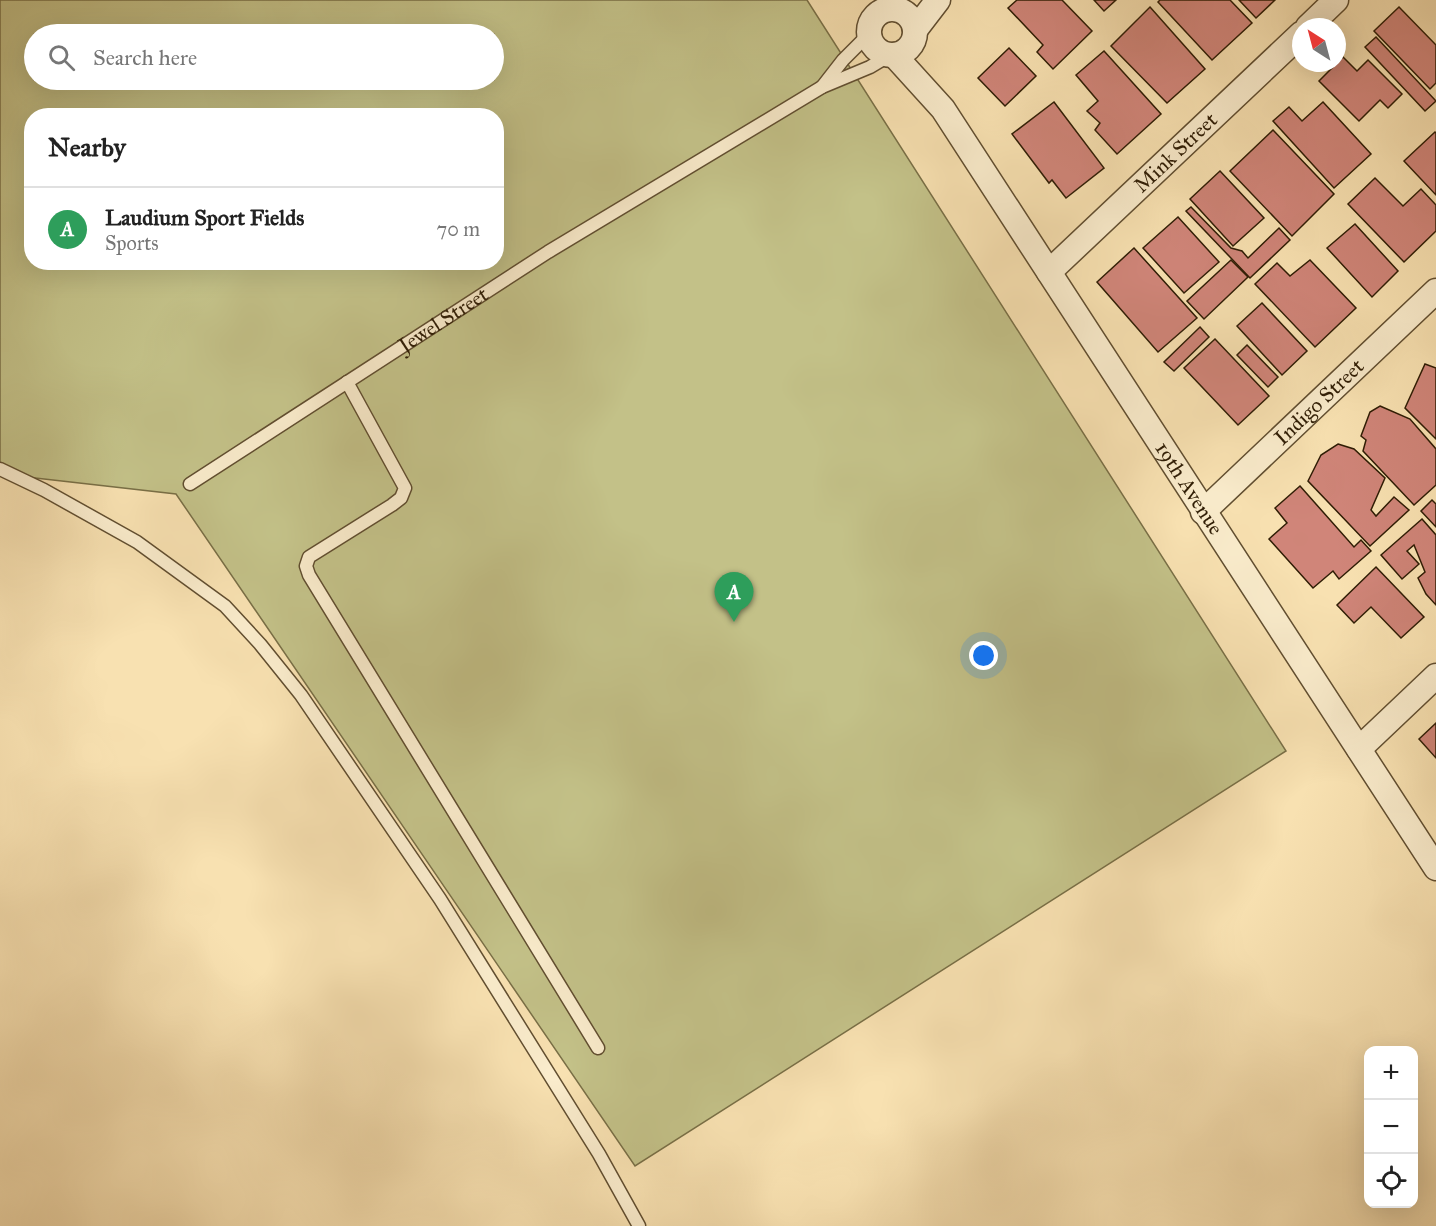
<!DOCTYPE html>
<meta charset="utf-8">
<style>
:root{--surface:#fff;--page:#f2f2f2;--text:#222;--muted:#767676;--line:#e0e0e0;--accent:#8f2418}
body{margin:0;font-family:"IM FELL Great Primer",serif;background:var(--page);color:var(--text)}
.controls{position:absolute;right:18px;bottom:18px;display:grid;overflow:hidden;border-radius:12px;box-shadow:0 6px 24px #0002}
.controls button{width:54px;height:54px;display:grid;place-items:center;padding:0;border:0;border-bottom:2px solid var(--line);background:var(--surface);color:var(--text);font:30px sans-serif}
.compass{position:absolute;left:1292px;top:18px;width:54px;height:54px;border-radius:50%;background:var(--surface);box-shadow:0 6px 24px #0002;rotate:324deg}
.you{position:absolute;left:984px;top:656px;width:21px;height:21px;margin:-15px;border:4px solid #fff;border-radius:50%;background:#1a73e8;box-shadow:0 0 0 9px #1a73e833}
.badge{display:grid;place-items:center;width:39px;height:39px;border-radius:50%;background:var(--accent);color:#fff;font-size:20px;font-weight:700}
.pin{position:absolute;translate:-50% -50px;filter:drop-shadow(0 2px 3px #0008)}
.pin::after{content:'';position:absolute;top:32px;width:21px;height:18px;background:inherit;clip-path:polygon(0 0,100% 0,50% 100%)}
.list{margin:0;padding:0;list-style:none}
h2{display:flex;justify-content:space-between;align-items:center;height:78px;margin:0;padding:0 24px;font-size:26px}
h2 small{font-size:20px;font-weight:400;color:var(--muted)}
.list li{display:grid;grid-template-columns:39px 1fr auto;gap:18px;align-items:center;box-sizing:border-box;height:84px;padding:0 24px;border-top:2px solid var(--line)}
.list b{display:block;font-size:22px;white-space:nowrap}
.list p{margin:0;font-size:20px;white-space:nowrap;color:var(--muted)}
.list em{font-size:20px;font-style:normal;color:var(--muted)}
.icon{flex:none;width:33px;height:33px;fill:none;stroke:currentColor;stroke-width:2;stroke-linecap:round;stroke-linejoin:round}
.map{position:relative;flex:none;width:1436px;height:1226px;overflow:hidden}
.search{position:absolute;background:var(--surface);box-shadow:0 6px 24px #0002;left:24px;top:24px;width:480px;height:66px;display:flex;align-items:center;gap:15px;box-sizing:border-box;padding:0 21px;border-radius:33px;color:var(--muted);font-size:22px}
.panel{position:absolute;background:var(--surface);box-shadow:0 6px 24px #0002;left:24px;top:108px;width:480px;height:162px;border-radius:24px}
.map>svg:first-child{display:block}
.green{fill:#c3c188;stroke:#796f46;stroke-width:1.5;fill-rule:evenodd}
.building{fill:#d08579;stroke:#2f1d05;stroke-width:1.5}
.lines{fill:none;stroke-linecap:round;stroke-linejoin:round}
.service-casing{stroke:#614e30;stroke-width:15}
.minor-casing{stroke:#614e30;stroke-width:27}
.service{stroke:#faeccc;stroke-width:12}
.minor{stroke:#faeccc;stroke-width:24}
.labels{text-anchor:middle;stroke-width:6;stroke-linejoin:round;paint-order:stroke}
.street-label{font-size:21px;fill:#2f1d05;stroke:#faeccc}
</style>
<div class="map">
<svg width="1436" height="1226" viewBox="0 0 1436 1226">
<rect width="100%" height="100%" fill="#f8e1b1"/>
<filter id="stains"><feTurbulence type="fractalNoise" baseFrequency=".00333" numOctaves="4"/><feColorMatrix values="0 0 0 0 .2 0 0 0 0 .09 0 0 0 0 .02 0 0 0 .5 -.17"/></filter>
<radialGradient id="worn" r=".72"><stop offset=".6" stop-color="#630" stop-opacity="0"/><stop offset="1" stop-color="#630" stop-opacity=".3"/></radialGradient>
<path class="green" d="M0 0H807L1286 751 635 1166 176 494 0 474ZM34 34H494V80H34ZM32 116H496V262H32Z"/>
<g class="building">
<path d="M1017 0H1062L1092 31 1053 69 1037 52 1043 45 1008 8Z"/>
<path d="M1094 0H1116L1104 11Z"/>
<path d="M1160 0H1230L1252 23 1212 60 1158 2Z"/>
<path d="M1239 0H1275L1256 18Z"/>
<path d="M1150 7 1205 69 1167 103 1111 46Z"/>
<path d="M1399 7 1436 45V83L1430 89 1374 31Z"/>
<path d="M1376 37 1436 101 1425 111 1365 47Z"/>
<path d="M1009 48 1036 76 1005 106 978 78Z"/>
<path d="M1104 51 1161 114 1117 154 1095 130 1100 123 1087 111 1098 101 1076 75Z"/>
<path d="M1343 57 1357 71 1368 60 1402 94 1388 108 1380 100 1359 121 1319 81Z"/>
<path d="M1054 102 1104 168 1066 198 1052 180 1049 183 1012 134Z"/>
<path d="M1323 102 1371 154 1334 188 1273 121 1289 107 1302 121Z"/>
<path d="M1273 130 1334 194 1292 236 1230 171Z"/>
<path d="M1435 132 1436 133V195L1404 161Z"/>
<path d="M1220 171 1264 218 1233 246 1190 199Z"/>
<path d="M1375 178 1403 206 1421 189 1436 205V231L1404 262 1348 204Z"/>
<path d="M1191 207 1231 248 1242 251 1248 258 1279 228 1290 240 1250 278 1186 211Z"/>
<path d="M1178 217 1219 262 1184 293 1143 248Z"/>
<path d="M1355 224 1398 271 1372 297 1327 248Z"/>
<path d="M1134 248 1197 318 1158 352 1097 282Z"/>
<path d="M1231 260 1248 277 1204 319 1187 301Z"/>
<path d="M1310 260 1356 308 1315 347 1255 284 1277 263 1290 276Z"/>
<path d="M1262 303 1307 351 1282 375 1237 326Z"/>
<path d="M1200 327 1209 337 1174 371 1164 362Z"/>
<path d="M1215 339 1269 396 1238 425 1184 368Z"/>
<path d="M1247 345 1278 377 1268 387 1237 355Z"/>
<path d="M1425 364 1436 368V439L1405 408Z"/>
<path d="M1380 406 1410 419 1436 449V485L1414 505 1363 451 1366 440 1361 436 1370 412Z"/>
<path d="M1338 444 1354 449 1385 478 1371 510 1376 516 1394 497 1409 510 1370 546 1308 481 1321 455Z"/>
<path d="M1300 486 1354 547 1361 540 1371 551 1339 579 1333 571 1313 588 1269 539 1287 523 1275 508Z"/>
<path d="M1432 500 1436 504V527L1421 511Z"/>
<path d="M1422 519 1436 535V605L1426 594 1418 578 1425 572 1414 545 1407 551 1419 564 1402 579 1381 555Z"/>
<path d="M1376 567 1424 617 1401 638 1371 607 1354 623 1337 605Z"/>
<path d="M1436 723V758L1419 739Z"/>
</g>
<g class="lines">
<defs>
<g id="service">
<path d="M822 87 843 60 869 34"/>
<path d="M347 382 405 488 401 498 392 505 309 557 306 566 309 575 598 1048"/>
<path d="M0 469 44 490 137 542 225 606 260 644 301 695 440 899 599 1154 639 1226"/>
<path id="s1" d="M190 484 548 252 822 87 870 67 890 55"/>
</g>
<g id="minor">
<circle cx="892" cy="32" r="23"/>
<path d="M1308 27 1336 0"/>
<path d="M915 30 938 0"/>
<path id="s2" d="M894 55 943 109 1436 868"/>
<path id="s3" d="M1049 272 1301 34"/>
<path id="s4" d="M1203 512 1436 291"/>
<path d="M1359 749 1436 676"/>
</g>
</defs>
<use href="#service" class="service-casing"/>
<use href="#minor" class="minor-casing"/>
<use href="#service" class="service"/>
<use href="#minor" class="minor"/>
</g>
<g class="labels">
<g class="street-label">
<text dy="7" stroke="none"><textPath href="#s3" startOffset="174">Mink Street</textPath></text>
<text dy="7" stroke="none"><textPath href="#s1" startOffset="302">Jewel Street</textPath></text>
<text dy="7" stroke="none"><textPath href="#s4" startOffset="160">Indigo Street</textPath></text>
<text dy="7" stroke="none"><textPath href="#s2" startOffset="525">19th Avenue</textPath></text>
</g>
</g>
<rect width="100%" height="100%" filter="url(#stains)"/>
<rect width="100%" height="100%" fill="url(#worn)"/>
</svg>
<div class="controls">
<button>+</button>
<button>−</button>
<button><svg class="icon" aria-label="locate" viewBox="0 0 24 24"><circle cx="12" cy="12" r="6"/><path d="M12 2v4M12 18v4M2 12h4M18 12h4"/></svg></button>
</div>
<svg class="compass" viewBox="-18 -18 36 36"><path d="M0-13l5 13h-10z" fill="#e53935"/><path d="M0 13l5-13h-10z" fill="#767676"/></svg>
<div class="you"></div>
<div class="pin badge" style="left:734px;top:622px;background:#2e9e5b">A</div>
<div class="search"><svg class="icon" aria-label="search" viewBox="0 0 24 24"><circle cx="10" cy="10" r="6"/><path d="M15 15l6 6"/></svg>Search here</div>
<section class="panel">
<h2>Nearby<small></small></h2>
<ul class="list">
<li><span class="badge" style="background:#2e9e5b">A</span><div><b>Laudium Sport Fields</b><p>Sports</p></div><em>70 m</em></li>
</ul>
</section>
</div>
